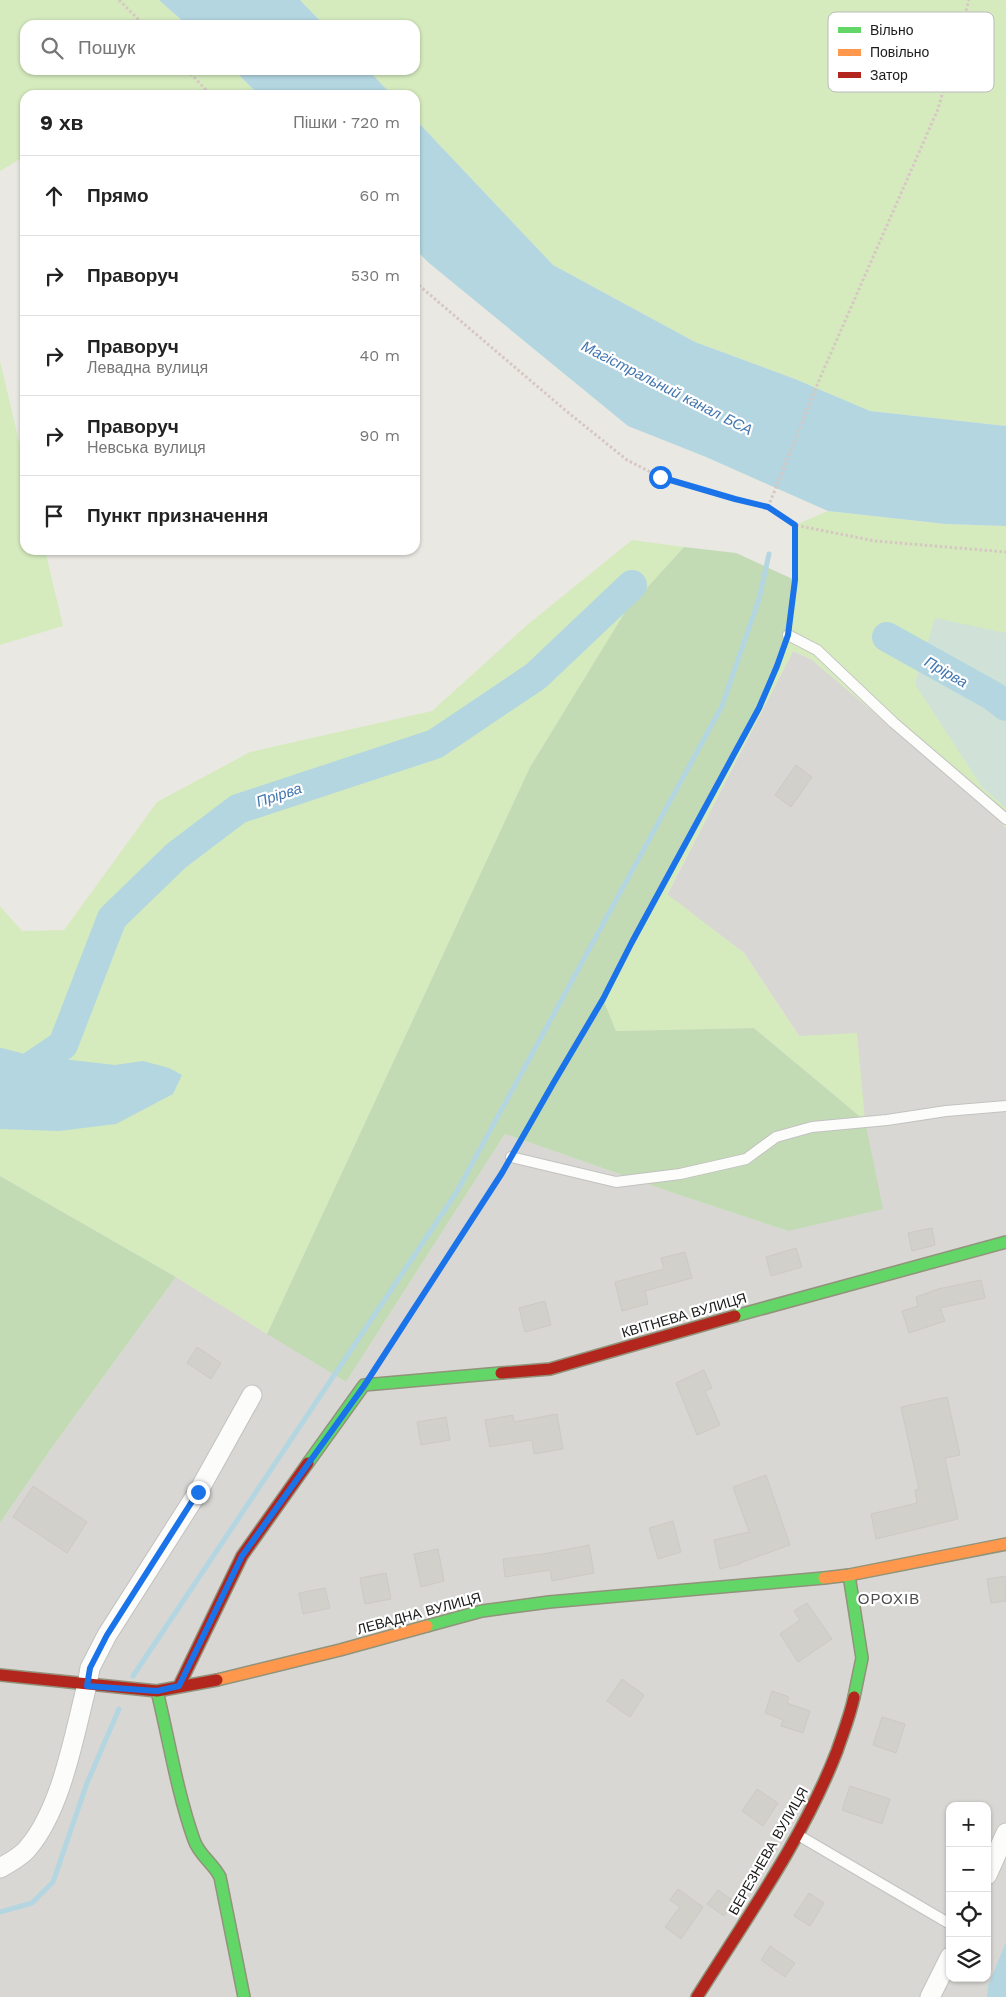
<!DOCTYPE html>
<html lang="uk">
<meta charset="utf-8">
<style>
:root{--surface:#fff;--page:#f2f2f2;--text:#222;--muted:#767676;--line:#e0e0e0}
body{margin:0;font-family:"Work Sans",sans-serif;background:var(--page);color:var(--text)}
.controls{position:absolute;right:15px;bottom:15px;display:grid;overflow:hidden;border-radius:10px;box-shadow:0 1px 4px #0004}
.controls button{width:45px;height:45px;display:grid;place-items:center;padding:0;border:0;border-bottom:1px solid var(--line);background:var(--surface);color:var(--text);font:25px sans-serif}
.stop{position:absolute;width:15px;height:15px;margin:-11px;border:4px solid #1a73e8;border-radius:50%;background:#fff}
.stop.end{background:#1a73e8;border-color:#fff;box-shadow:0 1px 5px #0008}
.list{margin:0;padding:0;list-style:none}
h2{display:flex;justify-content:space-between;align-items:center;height:65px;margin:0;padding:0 20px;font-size:21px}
h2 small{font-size:16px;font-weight:400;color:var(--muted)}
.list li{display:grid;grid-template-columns:32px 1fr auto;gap:15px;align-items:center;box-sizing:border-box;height:80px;padding:0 20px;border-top:1px solid var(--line)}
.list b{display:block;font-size:19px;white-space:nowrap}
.list p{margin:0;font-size:16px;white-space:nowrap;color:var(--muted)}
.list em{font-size:16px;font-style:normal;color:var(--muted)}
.icon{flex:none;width:28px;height:28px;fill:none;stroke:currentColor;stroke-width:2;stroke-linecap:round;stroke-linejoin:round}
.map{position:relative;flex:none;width:1006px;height:1997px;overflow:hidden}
.search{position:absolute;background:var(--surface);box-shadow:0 1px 4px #0004;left:20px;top:20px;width:400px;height:55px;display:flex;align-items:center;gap:12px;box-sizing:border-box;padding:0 18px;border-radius:15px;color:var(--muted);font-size:19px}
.panel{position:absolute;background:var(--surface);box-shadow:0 1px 4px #0004;left:20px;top:90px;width:400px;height:465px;border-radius:15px}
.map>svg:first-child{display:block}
.residential{fill:#d9d7d4;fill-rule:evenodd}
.grass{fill:#d5ebbe}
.forest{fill:#c2dbb5}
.wetland{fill:#d0e2d7}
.water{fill:#b3d6e0}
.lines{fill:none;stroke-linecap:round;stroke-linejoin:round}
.stream{stroke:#b3d6e0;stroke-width:5}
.river{stroke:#b3d6e0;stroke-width:30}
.building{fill:#d2d0cb;stroke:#cdc9c4}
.lane-casing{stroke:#c2c2bf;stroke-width:12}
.street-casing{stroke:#c2c2bf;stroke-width:21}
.fast-casing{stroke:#91937b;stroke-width:14}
.slow-casing{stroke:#91937b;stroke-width:14}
.jam-casing{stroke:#91937b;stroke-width:14}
.path{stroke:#d6c7c3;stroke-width:3;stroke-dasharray:2.5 2.5;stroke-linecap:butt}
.lane{stroke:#fcfcfb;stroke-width:10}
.street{stroke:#fcfcfb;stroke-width:19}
.fast{stroke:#63d668;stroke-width:11}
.slow{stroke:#ff974d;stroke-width:11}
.jam{stroke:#b3261e;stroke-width:11}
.route{stroke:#1a73e8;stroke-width:6}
.labels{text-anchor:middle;stroke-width:4.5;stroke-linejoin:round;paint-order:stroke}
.street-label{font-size:14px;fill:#1b1b1b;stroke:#fff}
.water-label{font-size:15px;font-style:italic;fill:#4276b0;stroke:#fff}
.neighbourhood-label{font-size:15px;letter-spacing:1px;fill:#4e4e4e;stroke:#fff}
.key{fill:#fff;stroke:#bbb;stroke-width:1}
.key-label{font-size:14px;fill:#1b1b1b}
</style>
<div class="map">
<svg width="1006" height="1997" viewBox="0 0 1006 1997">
<rect width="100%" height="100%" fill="#eae8e2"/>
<path class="residential" d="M793 651 811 659 992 812 1006 828V1997H0V1523L53 1446 176 1277 346 1382 505 1134 682 1196 788 1231 799 1036 744 953 667 895ZM950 1806H987V1978H950Z"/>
<g class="grass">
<path d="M0 0H159L187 25H25V70H234L259 95H25V156L0 171Z"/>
<path d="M300 0H1006V426L870 411 795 379 695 342 553 265 415 119V95H392L368 70H415V25H324Z"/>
<path d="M0 361 25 467V550H45L63 626 0 645Z"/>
<path d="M828 511 946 524 1006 526V828L992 812 811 659 793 651 667 894 744 953 799 1036 857 1033 865 1121 754 1028 616 1031 603 999C640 926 679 853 719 781 744 736 776 685 788 634 797 598 794 561 795 525Z"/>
<path d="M632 540 684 547 625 612 530 767 267 1334 176 1277 0 1176V906L22 931 64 930 157 802 250 752 432 711 527 625Z"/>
</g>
<g class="forest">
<path d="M684 547 736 553 795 580 788 635 777 667 759 708 680 852 603 999 616 1031 754 1028 865 1121 883 1209 788 1231 682 1196 505 1134 346 1382 267 1334 530 767 625 612Z"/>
<path d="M0 1176 176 1277 53 1446 0 1523Z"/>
</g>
<path class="wetland" d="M935 618 1006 633V808L982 787 915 684Z"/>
<g class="water">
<path d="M159 0H300L324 25H187Z"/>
<path d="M234 70H368L392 95H259Z"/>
<path d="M415 119 553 265 695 342 795 379 870 411 1006 426V526L946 524 828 511 706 457 628 426 429 263 415 249Z"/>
<path d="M28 1055 115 1065 143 1061 169 1068 182 1075 173 1094 116 1124 59 1131 0 1129V1062Z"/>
<path d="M1006 1942V1997H987L988 1986Z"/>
</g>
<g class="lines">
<g class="stream">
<path d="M133 1676 456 1193 722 706 759 599 769 554"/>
<path d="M0 1912 32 1903 53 1882 87 1783 119 1709"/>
</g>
<g class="river">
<path d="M887 637 993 696 1006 706"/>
<path d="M0 1063 26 1070 63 1045 112 918 176 856 238 809 435 744 536 676 632 585"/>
</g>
</g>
<g class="building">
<path d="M796 765 812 777 791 807 775 795Z"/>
<path d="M932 1228 935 1245 912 1251 908 1233Z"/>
<path d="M796 1248 802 1267 771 1276 766 1257Z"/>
<path d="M685 1252 692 1278 645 1291 648 1304 622 1311 615 1282 664 1269 661 1258Z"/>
<path d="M981 1280 985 1298 940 1308 945 1321 909 1333 902 1311 918 1306 916 1297 938 1289Z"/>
<path d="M545 1301 551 1325 525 1332 519 1308Z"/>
<path d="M197 1347 221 1363 211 1379 187 1363Z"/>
<path d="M704 1370 712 1388 705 1391 720 1425 697 1435 676 1383Z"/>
<path d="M947 1397 960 1455 945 1458 958 1519 876 1539 871 1514 917 1503 915 1490 919 1489 901 1407Z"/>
<path d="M557 1414 563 1449 534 1454 532 1440 490 1447 485 1420 513 1415 514 1422Z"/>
<path d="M446 1417 450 1440 421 1445 417 1422Z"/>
<path d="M766 1475 790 1545 740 1563V1564L720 1569 714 1540 749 1532 733 1487Z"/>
<path d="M33 1486 87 1522 67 1553 13 1517Z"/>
<path d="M673 1521 681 1552 658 1559 649 1528Z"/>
<path d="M589 1545 594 1573 552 1581 550 1570 505 1577 503 1559 543 1554Z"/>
<path d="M438 1549 444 1581 421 1587 414 1554Z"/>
<path d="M386 1573 391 1599 365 1604 360 1578Z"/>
<path d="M1006 1576V1601L991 1603 987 1579Z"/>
<path d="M325 1588 330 1608 303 1614 299 1593Z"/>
<path d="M807 1603 832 1639 798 1662 780 1634 800 1620 794 1611Z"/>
<path d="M622 1679 644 1695 630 1717 607 1701Z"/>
<path d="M772 1691 789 1697 787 1703 810 1711 803 1733 781 1726 783 1720 765 1713Z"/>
<path d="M882 1717 905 1724 896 1753 873 1745Z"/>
<path d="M850 1786 890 1799 882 1824 842 1810Z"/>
<path d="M757 1789 778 1803 763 1826 742 1811Z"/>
<path d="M678 1889 703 1907 681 1939 665 1927 680 1907 670 1900Z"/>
<path d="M718 1890 735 1902 724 1916 707 1904Z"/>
<path d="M809 1893 824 1903 810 1926 794 1916Z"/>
<path d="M770 1946 795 1963 785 1977 761 1960Z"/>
</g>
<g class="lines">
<defs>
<g id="lane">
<path d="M788 635 817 650 894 723 1006 819"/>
<path d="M511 1157 616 1182 680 1174 746 1159 776 1137 812 1127 887 1120 946 1111 1006 1106"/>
<path d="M798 1835 950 1924"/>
</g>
<g id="street">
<path d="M0 1868C9 1863 22 1856 28 1848 62 1808 74 1735 87 1685L90 1668 107 1635 198 1492 252 1395"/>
<path d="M987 1875 1006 1833"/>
<path d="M930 1997 950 1957"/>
</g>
<g id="fast">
<path d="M735 1316 1006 1242"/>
<path d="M308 1463 364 1385 501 1373"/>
<path d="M849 1575 862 1658 854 1697"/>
<path d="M427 1626 482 1611 549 1602 824 1578"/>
<path d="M157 1691C169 1740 177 1792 194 1840 199 1855 213 1863 220 1877L244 1997"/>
</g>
<g id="slow">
<path d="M824 1578 849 1575 1006 1544"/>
<path d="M217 1680 340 1650 427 1626"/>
</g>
<g id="jam">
<path d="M501 1373 550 1369 735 1316"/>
<path d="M0 1675 157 1691 217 1680"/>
<path d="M179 1686 242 1556 308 1463"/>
<path d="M697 1997C747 1917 803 1839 837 1751 843 1733 850 1716 854 1697"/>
</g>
</defs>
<use href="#lane" class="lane-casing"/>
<use href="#street" class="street-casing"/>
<use href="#fast" class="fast-casing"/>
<use href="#slow" class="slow-casing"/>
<use href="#jam" class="jam-casing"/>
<g class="path">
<path d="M119 0 144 25"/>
<path d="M187 70 211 95"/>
<path d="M415 282 565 410 627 460 660 477 735 499 768 507 795 525 875 541 1006 552"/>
<path d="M768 507 820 378 938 109 969 0"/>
<path d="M790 623 795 580V525"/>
<path d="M517 1147 603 999 632 942 759 708 784 646"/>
<path d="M378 1364 505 1168"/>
</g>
<use href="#lane" class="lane"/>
<use href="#street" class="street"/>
<use href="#fast" class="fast"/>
<use href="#slow" class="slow"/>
<use href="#jam" class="jam"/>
</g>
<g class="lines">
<path class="route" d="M198 1492 107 1635 90 1668 87 1686 157 1691 179 1686 242 1556 364 1386 502 1173 554 1082 603 999 632 942 759 708 777 666 788 635 795 580V525L768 507 735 499 660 477"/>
</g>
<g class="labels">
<g class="street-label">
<text transform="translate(684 1315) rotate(-16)" y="5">КВІТНЕВА ВУЛИЦЯ</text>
<text transform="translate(419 1613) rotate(-15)" y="5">ЛЕВАДНА ВУЛИЦЯ</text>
<text transform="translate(768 1851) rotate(-60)" y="5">БЕРЕЗНЕВА ВУЛИЦЯ</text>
</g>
<g class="water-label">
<text transform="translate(667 388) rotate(27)" y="5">Магістральний канал БСА</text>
<text transform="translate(946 672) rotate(30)" y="5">Прірва</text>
<text transform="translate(279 795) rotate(-18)" y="5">Прірва</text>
</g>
<g class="neighbourhood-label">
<text x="889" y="1604">ОРОХІВ</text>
</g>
</g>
<rect x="828" y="12" width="166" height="80" rx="8" class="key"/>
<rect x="838" y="27" width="23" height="6" fill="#63d668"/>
<rect x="838" y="49" width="23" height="7" fill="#ff974d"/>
<rect x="838" y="72" width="23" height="6" fill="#b3261e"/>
<g class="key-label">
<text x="870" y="35">Вільно</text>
<text x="870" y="57">Повільно</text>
<text x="870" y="80">Затор</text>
</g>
</svg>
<div class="controls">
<button>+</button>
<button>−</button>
<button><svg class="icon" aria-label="locate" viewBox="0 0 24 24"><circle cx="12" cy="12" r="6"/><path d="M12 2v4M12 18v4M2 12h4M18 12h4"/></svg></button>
<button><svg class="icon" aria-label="layers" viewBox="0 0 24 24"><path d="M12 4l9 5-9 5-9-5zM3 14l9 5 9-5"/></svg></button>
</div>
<div class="stop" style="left:660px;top:477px"></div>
<div class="stop end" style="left:198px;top:1492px"></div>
<div class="search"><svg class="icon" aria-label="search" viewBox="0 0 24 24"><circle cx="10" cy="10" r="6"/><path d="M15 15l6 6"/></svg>Пошук</div>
<section class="panel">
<h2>9 хв<small>Пішки · 720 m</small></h2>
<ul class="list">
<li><svg class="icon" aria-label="ahead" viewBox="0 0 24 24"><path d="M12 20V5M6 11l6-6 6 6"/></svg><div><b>Прямо</b></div><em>60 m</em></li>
<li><svg class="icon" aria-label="right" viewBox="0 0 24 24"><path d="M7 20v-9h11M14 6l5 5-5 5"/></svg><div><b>Праворуч</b></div><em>530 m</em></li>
<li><svg class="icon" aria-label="right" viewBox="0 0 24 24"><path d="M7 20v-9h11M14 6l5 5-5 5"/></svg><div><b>Праворуч</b><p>Левадна вулиця</p></div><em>40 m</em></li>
<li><svg class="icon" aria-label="right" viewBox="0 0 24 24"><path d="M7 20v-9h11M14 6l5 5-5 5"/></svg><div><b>Праворуч</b><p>Невська вулиця</p></div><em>90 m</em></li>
<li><svg class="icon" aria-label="arrive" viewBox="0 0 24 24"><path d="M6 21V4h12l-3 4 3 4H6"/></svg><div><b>Пункт призначення</b></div></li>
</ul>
</section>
</div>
